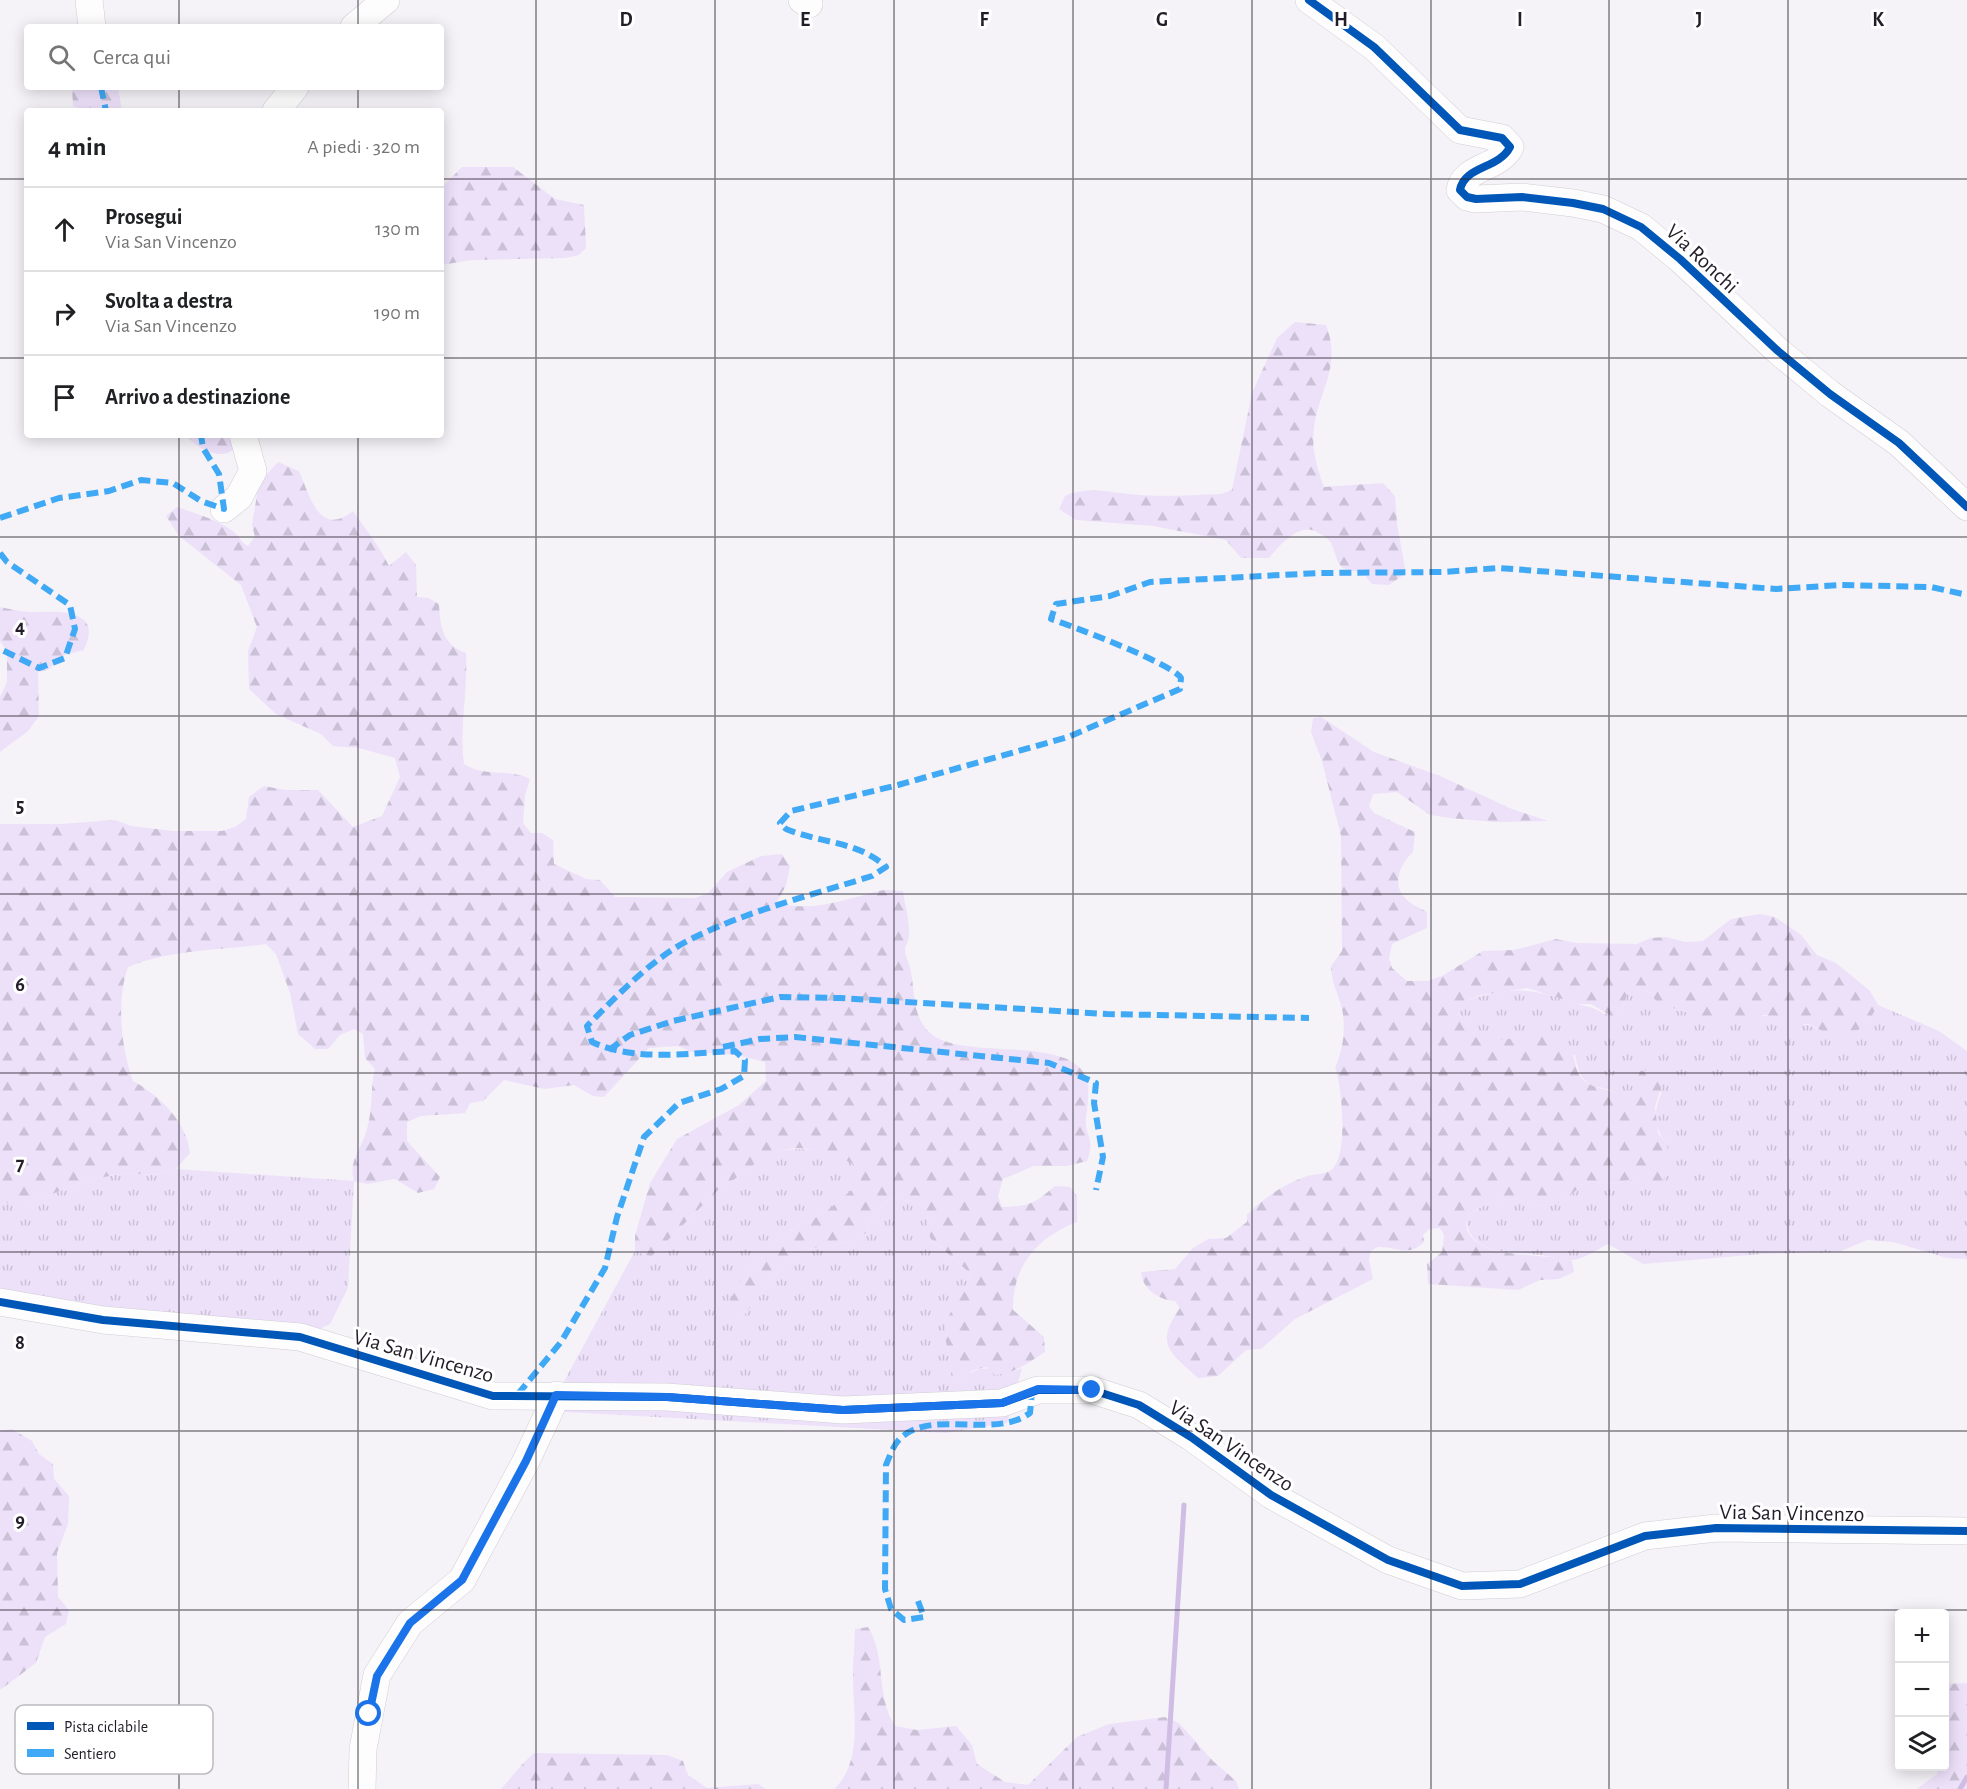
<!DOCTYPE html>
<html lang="it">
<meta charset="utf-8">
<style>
:root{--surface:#fff;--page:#f2f2f2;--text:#202124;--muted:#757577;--line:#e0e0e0}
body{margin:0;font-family:"Alegreya Sans",sans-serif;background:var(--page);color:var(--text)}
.controls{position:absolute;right:18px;bottom:18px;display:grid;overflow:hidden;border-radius:6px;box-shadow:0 3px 15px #0003}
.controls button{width:54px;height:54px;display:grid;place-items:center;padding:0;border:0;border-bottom:2px solid var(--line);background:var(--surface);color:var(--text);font:30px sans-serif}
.stop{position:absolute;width:18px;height:18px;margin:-14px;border:4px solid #1a73e8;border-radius:50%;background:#fff}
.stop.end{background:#1a73e8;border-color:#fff;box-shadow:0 2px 6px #0008}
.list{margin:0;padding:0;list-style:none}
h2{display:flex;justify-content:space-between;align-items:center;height:78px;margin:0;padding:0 24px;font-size:26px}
h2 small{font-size:20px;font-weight:400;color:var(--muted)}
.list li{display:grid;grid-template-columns:39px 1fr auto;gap:18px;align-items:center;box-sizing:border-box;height:84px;padding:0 24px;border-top:2px solid var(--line)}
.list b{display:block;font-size:22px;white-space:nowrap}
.list p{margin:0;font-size:20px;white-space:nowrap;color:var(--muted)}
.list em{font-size:20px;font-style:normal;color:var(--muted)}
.icon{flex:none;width:33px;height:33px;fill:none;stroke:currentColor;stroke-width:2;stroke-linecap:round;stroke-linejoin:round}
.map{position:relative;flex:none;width:1967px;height:1789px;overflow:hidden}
.search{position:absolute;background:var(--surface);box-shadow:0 3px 15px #0003;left:24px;top:24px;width:420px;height:66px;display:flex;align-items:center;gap:15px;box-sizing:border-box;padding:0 21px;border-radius:6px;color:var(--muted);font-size:22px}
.panel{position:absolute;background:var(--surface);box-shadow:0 3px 15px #0003;left:24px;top:108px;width:420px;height:330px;border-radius:6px}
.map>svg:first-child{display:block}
.grass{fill:url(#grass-tufts)}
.forest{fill:url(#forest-firs)}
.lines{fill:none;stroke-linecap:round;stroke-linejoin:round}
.stream{stroke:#cfbde4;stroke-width:5}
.minor-casing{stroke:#d1cdd6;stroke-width:28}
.minor{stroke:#fefdfe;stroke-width:27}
.quiet{stroke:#3fa9f5;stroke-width:6;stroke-dasharray:12 6;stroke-linecap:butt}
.cycleway-casing{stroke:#fff;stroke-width:11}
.cycleway{stroke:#0057b8;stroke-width:8}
.route{stroke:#1a73e8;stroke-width:8}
.grid{fill:none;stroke:#221d28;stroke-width:1.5;stroke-opacity:0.55}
.labels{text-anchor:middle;stroke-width:6;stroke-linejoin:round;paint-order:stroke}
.street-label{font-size:22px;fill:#221d28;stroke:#fff}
.key{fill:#fff;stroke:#bdbbbe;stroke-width:1.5}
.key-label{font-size:16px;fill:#221d28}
.grid-label{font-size:20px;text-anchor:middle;font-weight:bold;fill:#221d28;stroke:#fff;stroke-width:6;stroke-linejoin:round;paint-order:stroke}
</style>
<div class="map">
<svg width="1967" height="1789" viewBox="0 0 1967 1789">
<defs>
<pattern id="grass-tufts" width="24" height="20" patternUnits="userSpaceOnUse" patternTransform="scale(1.5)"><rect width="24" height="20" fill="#ede1fa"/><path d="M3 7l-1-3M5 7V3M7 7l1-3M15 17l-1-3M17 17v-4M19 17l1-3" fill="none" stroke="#cbc1d6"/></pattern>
<pattern id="forest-firs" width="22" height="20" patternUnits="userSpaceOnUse" patternTransform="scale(1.5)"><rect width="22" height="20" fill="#ede1fa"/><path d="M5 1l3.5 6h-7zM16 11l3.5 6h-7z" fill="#cbc1d6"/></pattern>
</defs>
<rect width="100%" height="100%" fill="#f5f2f8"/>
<g class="grass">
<path d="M1629 987 1645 988C1667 1019 1730 1018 1764 1016 1774 1015 1785 1022 1795 1023 1805 1025 1809 1024 1817 1029L1870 1019 1878 1005 1939 1031 1967 1051V1259L1947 1258 1893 1242 1867 1240 1839 1252 1762 1254 1643 1264 1608 1244C1598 1249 1584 1259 1573 1260 1565 1261 1550 1256 1541 1255 1511 1251 1469 1257 1466 1217 1482 1205 1499 1196 1519 1200 1534 1204 1544 1209 1560 1202 1570 1197 1578 1188 1587 1181L1611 1184 1635 1179 1667 1144C1653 1127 1653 1112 1662 1092L1633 1091 1624 1097C1596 1079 1583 1097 1575 1055L1521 1037 1498 1043 1480 1042 1458 1013 1462 1002C1510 986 1528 987 1575 1003 1586 1007 1593 1006 1604 1014L1622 1012Z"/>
<path d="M821 1149 840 1155 857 1167 862 1182 822 1215 800 1224 779 1239 743 1278 741 1319 790 1258 809 1249 856 1241 867 1232 875 1212 890 1198 916 1202 927 1211 930 1238 971 1274C967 1292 954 1304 948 1320 941 1338 952 1358 951 1376L961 1380C988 1356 996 1379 1022 1368L1007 1423 946 1433 548 1411 635 1251 651 1257 723 1185C743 1178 757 1155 778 1151 792 1148 807 1150 821 1149Z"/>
<path d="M176 1169 354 1181 348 1288 330 1324 312 1333 0 1310V1203H29L88 1180 126 1173 154 1175Z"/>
</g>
<g class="forest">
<path d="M72 87H118L122 111H86L73 106Z"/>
<path d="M462 167H513L555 199 584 205 586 248 579 255 565 258 472 260 441 265V188Z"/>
<path d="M1295 322 1326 325C1342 366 1319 390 1314 428 1311 449 1317 468 1324 487L1383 483 1395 496 1397 524 1406 573 1389 585 1372 584 1362 572C1334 570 1340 563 1331 543 1329 539 1324 536 1320 534 1301 519 1280 545 1269 558H1241L1226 540 1153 526 1076 520 1059 509 1065 496C1088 485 1115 494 1140 495 1166 497 1194 495 1221 494L1232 490 1252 393 1277 338Z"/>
<path d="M187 435H237C238 467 198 453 187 435Z"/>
<path d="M278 462 299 471C310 496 319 538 353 511 366 530 379 545 389 566L406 552 416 565 417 597 428 598 439 604C440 627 443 645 466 653 468 691 459 727 464 764 487 778 507 768 530 779L525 795 523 823 531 833H542L553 840 554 864 586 879 600 880 615 897 695 898 708 893 727 872 761 856 782 854 790 866 786 886 777 901C803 915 852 898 879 891 887 889 896 891 903 891 905 905 910 922 909 936 909 941 905 945 905 950 905 956 910 965 911 972 915 993 912 1015 929 1032 961 1064 1082 1030 1088 1086 1089 1096 1087 1108 1086 1118 1084 1137 1096 1137 1087 1161L1067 1166H1034L1003 1179 998 1196 1002 1207C1030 1206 1034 1204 1055 1186L1070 1187 1077 1196V1222C1037 1237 1012 1267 1013 1310L1044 1337 1045 1352C1028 1363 1017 1372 995 1375L987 1367 973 1370 961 1380 951 1376C952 1358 941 1339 947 1320 953 1304 967 1292 971 1274L930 1238 927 1211 916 1202 890 1198 875 1212 867 1232 856 1241 809 1249 790 1258 741 1319 731 1320 725 1308 743 1278 779 1239 800 1224 822 1215 861 1182 857 1167C833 1150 792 1140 765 1157 750 1166 739 1179 723 1185L651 1257 635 1251V1236L650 1183 677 1139 739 1105 766 1081 765 1062 736 1055 691 1052 678 1046 649 1048 604 1097 593 1096 574 1085 545 1089 504 1080 483 1101 470 1103 465 1113 421 1116 407 1122V1141L440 1177 434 1189 418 1193 395 1179 367 1184 354 1181C348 1159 362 1149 367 1129 373 1109 370 1089 375 1069L365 1058 363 1034 354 1029 340 1035 328 1049H315L298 1034 290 993 276 954 266 944C219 951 172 949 128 967 116 1001 121 1047 133 1081 159 1095 187 1122 190 1153L176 1169 154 1175 126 1173 88 1180 29 1203H0V824H61L115 820 131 826 173 831H222L235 827 246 819 249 797 264 786 285 790H318L353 827 382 816 400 777 395 758 359 748 333 746 321 734 276 714 249 689 248 651 257 627 241 585 179 536 166 516 177 507C192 512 224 522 235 533 241 538 240 542 248 546L255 537 252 525 259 483Z"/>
<path d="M0 607C9 609 19 611 28 612 54 612 105 606 84 650L64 655 48 670 38 672 39 716 28 731 0 752V697L7 682V651L0 641Z"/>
<path d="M1321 717 1374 752 1440 776 1512 809 1548 821 1495 822 1450 818 1430 815 1397 792 1373 794 1369 806 1374 813 1415 832 1413 852C1400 864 1391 884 1406 899 1411 905 1421 908 1427 912V928L1392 944 1389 958 1392 968 1407 981H1428L1442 976 1483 951 1514 950 1556 939 1576 943 1637 944 1651 938 1666 937 1685 942 1703 941 1731 919 1760 914 1775 917 1801 935 1817 955 1836 963 1870 991 1878 1005 1870 1019 1858 1030 1827 1033 1808 1024H1797L1765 1015 1754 1018 1698 1016 1658 1003 1645 988H1629L1622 1012 1616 1019 1591 1004H1578L1527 988 1481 995 1462 1002 1458 1013 1480 1042C1505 1043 1533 1030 1558 1038 1577 1043 1572 1064 1580 1076 1589 1090 1610 1088 1624 1096L1633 1091 1640 1071 1660 1069 1665 1074 1655 1107 1658 1133 1667 1144 1669 1162 1662 1185 1647 1189 1634 1179 1611 1184 1587 1181C1578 1188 1570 1197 1560 1202 1543 1209 1534 1204 1519 1200 1499 1196 1481 1205 1466 1217 1466 1223 1466 1230 1470 1235 1486 1260 1546 1252 1572 1261L1574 1272 1559 1279 1540 1280 1518 1290 1428 1284 1427 1264 1442 1252 1444 1235 1440 1228 1429 1229 1423 1235 1424 1242C1408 1258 1396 1246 1377 1247L1371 1251 1369 1259 1373 1279 1295 1319 1261 1349 1246 1350 1218 1376 1198 1378C1170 1352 1154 1345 1180 1308L1175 1301C1159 1300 1142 1289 1141 1272L1175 1269 1193 1248 1208 1239 1226 1238 1247 1222V1215C1264 1198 1281 1186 1304 1177 1312 1174 1324 1175 1331 1170 1349 1157 1342 1086 1335 1067 1344 1049 1347 1021 1340 1002 1335 986 1332 983 1331 966L1342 951 1341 836 1322 761 1311 732 1313 718Z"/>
<path d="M12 1429 32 1441 39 1454 53 1464 54 1479 69 1496 68 1524 57 1553 58 1597 69 1610 66 1624 45 1637 36 1663 0 1690V1431Z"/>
<path d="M868 1627C887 1658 875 1694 895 1726L917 1730 956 1726 972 1745 977 1764 1005 1782 1028 1785 1077 1737 1109 1724 1165 1717 1179 1723 1213 1761 1236 1781 1239 1789H834C865 1760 852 1710 853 1672 853 1658 855 1644 855 1629Z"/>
<path d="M1967 1683V1789H1917L1937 1774 1938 1767 1944 1766 1945 1684Z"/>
<path d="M534 1753 667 1755 683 1761 688 1775 707 1788 758 1784 766 1789H501C513 1776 521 1764 534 1753Z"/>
</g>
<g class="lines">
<g class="stream">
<path d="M1166 1789 1184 1505"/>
<path d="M1960 1789 1967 1777"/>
</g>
<defs>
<g id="minor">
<path d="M89 0 92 27"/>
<path d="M802 0 809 4"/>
<path d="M1309 0 1374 47 1460 130 1502 138 1510 147C1499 169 1464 166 1460 190L1467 197 1476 199 1522 197 1573 203 1603 209 1641 227 1680 259 1778 351 1830 394 1899 443 1967 507"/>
<path d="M354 27 386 0"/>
<path d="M276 111 295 87"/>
<path d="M224 509 239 497 253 471 243 435"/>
<path d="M0 1302 103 1320 300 1337 493 1396 667 1397 843 1410 1002 1403 1038 1390H1092L1139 1405 1191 1437 1271 1495 1388 1560 1462 1586 1520 1584 1645 1536 1716 1528 1967 1531"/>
<path d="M362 1789 363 1749 377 1675 410 1623 462 1580 526 1461 557 1395"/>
</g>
</defs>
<use href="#minor" class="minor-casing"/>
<use href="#minor" class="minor"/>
<g class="quiet">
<path d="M101 87 106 111"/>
<path d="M0 518 59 498 109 491 141 480 173 483 201 501 224 509 219 474 203 448 201 435"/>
<path d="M0 553 7 562 70 605 75 629 65 658 39 668 0 649"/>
<path d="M723 1047 760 1039 795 1037 1049 1063 1096 1083 1094 1103 1103 1157 1096 1190"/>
<path d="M609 1050 630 1035 673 1021 780 997 840 998 1107 1014 1309 1018"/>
<path d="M518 1394 561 1342 605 1268 617 1217 644 1137 679 1103 721 1089 744 1076 745 1060 735 1051C689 1053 635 1062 592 1042L587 1026C619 994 652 958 693 938 745 912 815 894 872 876L886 867C859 841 819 843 786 829L780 823 791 811 898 785 1068 737 1180 689 1181 678C1173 664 1072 626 1051 619L1056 604 1110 596 1150 582 1319 573 1443 572 1499 568 1776 589 1841 585 1931 587 1967 595"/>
<path d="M918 1601 924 1617 904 1620 891 1609 885 1589 886 1465C890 1456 894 1442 903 1436 936 1410 994 1439 1030 1413L1032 1392"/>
</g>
<defs>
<g id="cycleway">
<path d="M1309 0 1374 47 1460 130 1502 138 1510 147C1499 169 1464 166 1460 190L1467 197 1476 199 1522 197 1573 203 1603 209 1641 227 1680 259 1778 351 1830 394 1899 443 1967 507"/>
<path d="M0 1302 103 1320 300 1337 493 1396 667 1397 843 1410 1002 1403 1038 1390H1092L1139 1405 1191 1437 1271 1495 1388 1560 1462 1586 1520 1584 1645 1536 1716 1528 1967 1531"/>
</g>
</defs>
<use href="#cycleway" class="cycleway-casing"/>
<use href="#cycleway" class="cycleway"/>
</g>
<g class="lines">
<path class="route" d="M369 1714 377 1676 410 1623 462 1580 526 1461 556 1395 667 1397 843 1410 1002 1403 1038 1389 1092 1390"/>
</g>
<path class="grid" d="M179 0V27M358 0V27M536 0V1789M715 0V1789M894 0V1789M1073 0V1789M1252 0V1789M1431 0V1789M1609 0V1789M1788 0V1789M179 87V111M358 87V111M0 179H27M441 179H1967M0 358H27M441 358H1967M179 435V1789M358 435V1789M0 537H1967M0 716H1967M0 894H1967M0 1073H1967M0 1252H1967M0 1431H1967M0 1610H1967"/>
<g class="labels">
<g class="street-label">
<text transform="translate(1703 258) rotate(43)" y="8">Via Ronchi</text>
<text transform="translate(424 1355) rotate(16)" y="8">Via San Vincenzo</text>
<text transform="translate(1232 1445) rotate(34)" y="8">Via San Vincenzo</text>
<text transform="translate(1792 1512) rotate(1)" y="8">Via San Vincenzo</text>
</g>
</g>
<rect x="15" y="1705" width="198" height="69" rx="9" class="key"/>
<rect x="27" y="1722" width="27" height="8" fill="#0057b8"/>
<rect x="27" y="1749" width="27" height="8" fill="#3fa9f5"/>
<g class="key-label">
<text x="64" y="1732">Pista ciclabile</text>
<text x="64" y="1759">Sentiero</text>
</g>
<g class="grid-label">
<text x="626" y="26">D</text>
<text x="805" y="26">E</text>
<text x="984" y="26">F</text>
<text x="1162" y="26">G</text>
<text x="1341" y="26">H</text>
<text x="1520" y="26">I</text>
<text x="1699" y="26">J</text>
<text x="1878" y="26">K</text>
<text x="20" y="633">4</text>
<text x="20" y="812">5</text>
<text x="20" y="991">6</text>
<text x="20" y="1170">7</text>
<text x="20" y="1349">8</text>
<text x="20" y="1527">9</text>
</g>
</svg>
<div class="controls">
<button>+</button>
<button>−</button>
<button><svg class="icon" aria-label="layers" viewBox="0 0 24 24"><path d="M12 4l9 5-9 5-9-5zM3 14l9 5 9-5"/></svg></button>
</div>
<div class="stop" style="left:369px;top:1714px"></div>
<div class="stop end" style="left:1092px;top:1390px"></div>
<div class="search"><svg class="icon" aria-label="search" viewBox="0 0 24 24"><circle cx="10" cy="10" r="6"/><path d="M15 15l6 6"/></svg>Cerca qui</div>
<section class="panel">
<h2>4 min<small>A piedi · 320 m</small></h2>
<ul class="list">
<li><svg class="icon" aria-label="ahead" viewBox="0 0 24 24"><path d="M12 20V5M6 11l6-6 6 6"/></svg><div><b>Prosegui</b><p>Via San Vincenzo</p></div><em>130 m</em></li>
<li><svg class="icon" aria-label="right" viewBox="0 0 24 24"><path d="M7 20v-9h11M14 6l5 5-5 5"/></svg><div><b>Svolta a destra</b><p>Via San Vincenzo</p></div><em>190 m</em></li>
<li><svg class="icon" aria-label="arrive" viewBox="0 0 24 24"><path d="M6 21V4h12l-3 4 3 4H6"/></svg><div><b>Arrivo a destinazione</b></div></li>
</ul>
</section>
</div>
